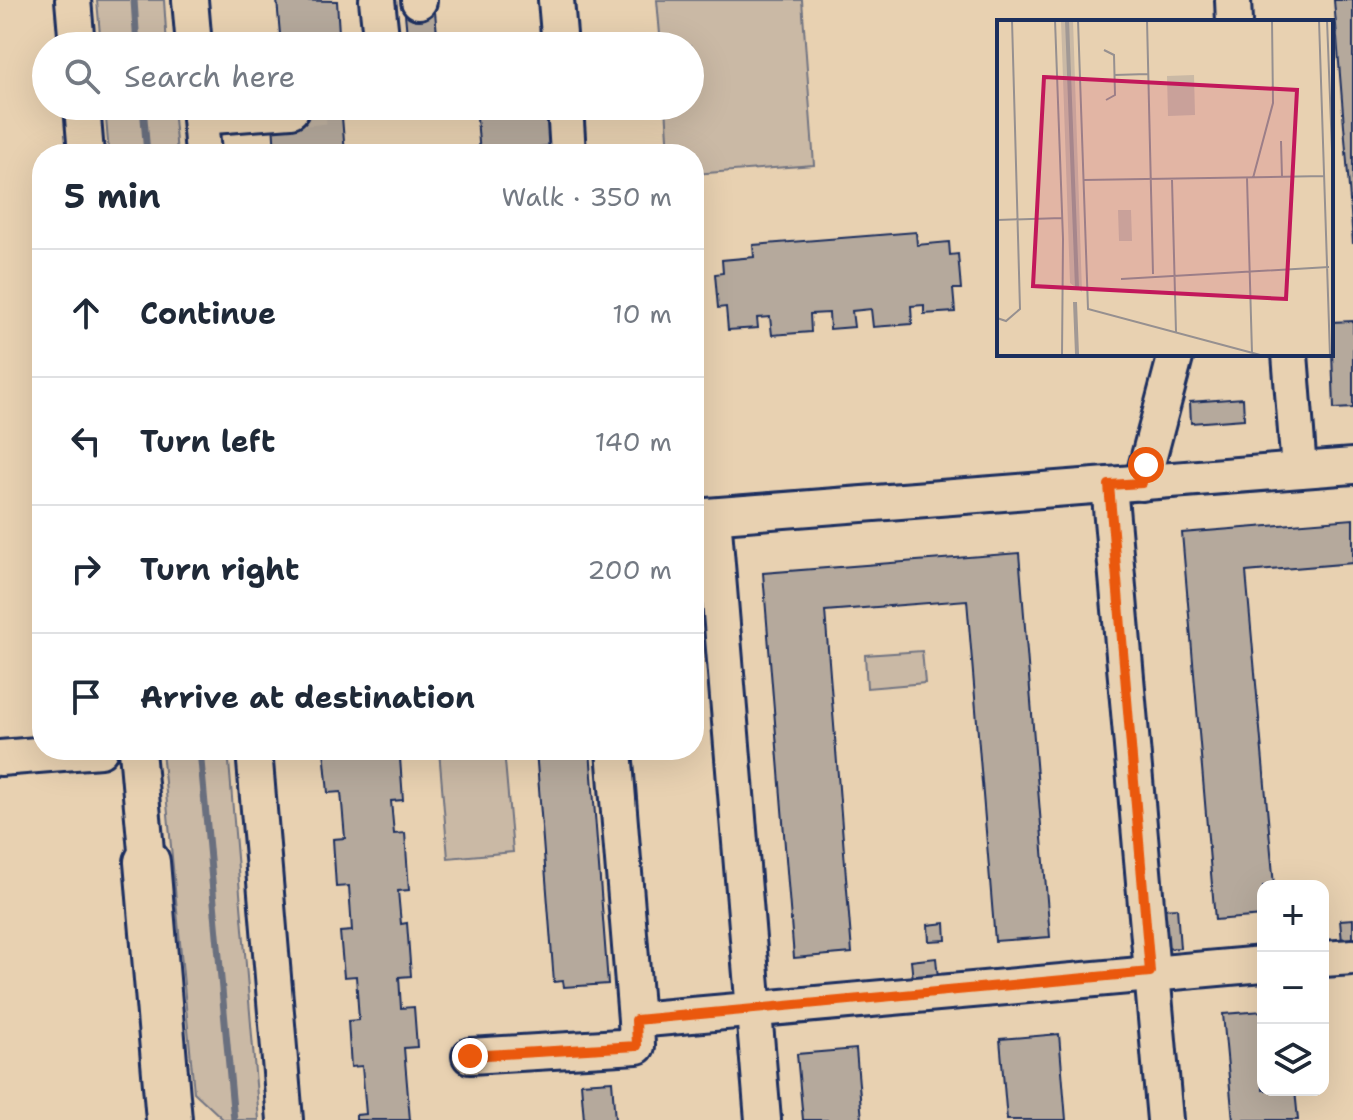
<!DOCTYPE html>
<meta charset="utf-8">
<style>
:root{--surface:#fff;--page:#f6f6f7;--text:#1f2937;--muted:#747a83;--line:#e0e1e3}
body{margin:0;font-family:"Shantell Sans",sans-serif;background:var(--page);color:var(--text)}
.controls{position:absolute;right:24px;bottom:24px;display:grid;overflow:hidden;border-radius:16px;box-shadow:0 8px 32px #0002}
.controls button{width:72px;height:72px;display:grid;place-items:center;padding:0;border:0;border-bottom:2px solid var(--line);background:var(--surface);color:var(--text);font:40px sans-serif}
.stop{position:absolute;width:24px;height:24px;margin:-18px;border:6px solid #ea580c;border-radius:50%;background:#fff}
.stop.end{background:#ea580c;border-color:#fff;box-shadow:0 2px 8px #0008}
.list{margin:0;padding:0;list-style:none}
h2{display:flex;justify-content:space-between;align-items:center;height:104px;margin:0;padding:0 32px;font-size:34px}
h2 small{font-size:26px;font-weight:400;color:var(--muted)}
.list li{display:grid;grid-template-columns:52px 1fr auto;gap:24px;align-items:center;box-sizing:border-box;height:128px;padding:0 32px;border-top:2px solid var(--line)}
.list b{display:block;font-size:30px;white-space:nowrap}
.list em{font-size:26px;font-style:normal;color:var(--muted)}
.icon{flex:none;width:44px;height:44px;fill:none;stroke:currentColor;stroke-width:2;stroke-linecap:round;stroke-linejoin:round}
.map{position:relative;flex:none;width:1353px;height:1120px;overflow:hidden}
.search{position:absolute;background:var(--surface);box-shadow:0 8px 32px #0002;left:32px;top:32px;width:672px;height:88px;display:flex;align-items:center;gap:20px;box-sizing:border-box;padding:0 28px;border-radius:44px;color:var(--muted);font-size:30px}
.panel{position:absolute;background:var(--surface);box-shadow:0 8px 32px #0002;left:32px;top:144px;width:672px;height:616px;border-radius:32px}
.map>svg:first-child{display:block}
.green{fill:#cab9a5;stroke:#727482;stroke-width:2}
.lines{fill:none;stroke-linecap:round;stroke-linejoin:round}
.stream{stroke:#6b6f7f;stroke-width:7}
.building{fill:#b5a99c;stroke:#1b2f5e;stroke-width:2}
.minor-tunnel{stroke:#bfb1a0;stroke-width:34;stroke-dasharray:34 17;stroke-linecap:butt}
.minor-casing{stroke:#1b2f5e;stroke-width:40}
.major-casing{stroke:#1b2f5e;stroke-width:50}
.minor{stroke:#e8d1b1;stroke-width:34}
.major{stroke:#e8d1b1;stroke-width:44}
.route{stroke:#ea580c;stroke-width:10}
.inset-river{fill:none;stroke:#a19995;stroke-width:4}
.inset-road{fill:none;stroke:#969090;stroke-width:2}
.view{fill:#c2185b;fill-opacity:0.15;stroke:#c2185b;stroke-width:4}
.inset-edge{fill:none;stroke:#1b2f5e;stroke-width:4}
</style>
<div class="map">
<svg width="1353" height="1120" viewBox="0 0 1353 1120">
<rect width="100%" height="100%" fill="#e8d1b1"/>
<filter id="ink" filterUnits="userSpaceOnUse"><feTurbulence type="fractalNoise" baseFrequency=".0125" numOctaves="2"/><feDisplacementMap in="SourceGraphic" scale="16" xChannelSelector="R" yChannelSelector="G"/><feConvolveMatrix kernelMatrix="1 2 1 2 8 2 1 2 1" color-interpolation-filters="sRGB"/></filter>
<g filter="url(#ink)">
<g class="green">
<path d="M97 0H164L167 46H101Z"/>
<path d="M657 0H802L814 165 694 174V154H669L666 106H690V46H661Z"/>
<path d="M105 106H173L177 154H109Z"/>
<path d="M922 651 925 683 867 688 865 655Z"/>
<path d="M162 750H228L259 1120H224L194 1092Z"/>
<path d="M439 750H504L513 852 448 858Z"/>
</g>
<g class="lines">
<g class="stream">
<path d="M134 0 137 46"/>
<path d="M143 106 147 154"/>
<path d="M200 750 234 1120"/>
</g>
</g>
<g class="building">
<path d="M277 0 337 1 339 33H330L331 46H281Z"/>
<path d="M434 0 438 46H408L404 3Z"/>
<path d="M1334 0H1353V244L1351 213Z"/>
<path d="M291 106H336L337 117H342L345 154H275L273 122Z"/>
<path d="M476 106H549L552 146 541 147 542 154H480Z"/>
<path d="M916 232 917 245 949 242 950 255 958 254 961 289H953L955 312 924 314V305L911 306 912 324 873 327 871 309 852 311 854 327 830 329 829 313 810 314 811 332 772 335 770 317 757 318 758 328 728 330 726 307 718 308 715 274 723 273 722 260 754 257 753 245Z"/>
<path d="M1353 321V408L1334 409 1331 322Z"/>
<path d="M1243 398 1244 419 1191 423 1190 402Z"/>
<path d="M1353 519V563L1246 572 1274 886H1263V916L1215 920 1182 533Z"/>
<path d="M1019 553 1050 937 995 941 967 600 825 611 852 953 794 958 763 573Z"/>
<path d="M324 750H387L388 759 400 758 403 800 391 801 394 834 405 833 409 890 398 891 401 924 407 923 411 976 399 977 401 1008 414 1007 417 1047 404 1048 410 1120H356V1115L366 1114 362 1066 351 1067 348 1021 359 1020 356 976 344 977 340 932 352 931 349 886 336 887 333 839 345 838 341 792 328 793Z"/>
<path d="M536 750H590L608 984 564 987 563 981 554 982Z"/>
<path d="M1177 908 1180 948 1163 949 1160 909Z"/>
<path d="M1353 919V941L1342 942 1340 920Z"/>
<path d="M945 923 946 940 929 941 928 925Z"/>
<path d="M936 958 938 978 913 980 911 961Z"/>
<path d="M1263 1011V1090H1295L1298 1120H1233L1223 1014Z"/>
<path d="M1059 1034 1066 1120H1007L1000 1039Z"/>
<path d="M856 1049 862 1120H803L797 1054Z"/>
<path d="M612 1081 615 1120H584L581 1083Z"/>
</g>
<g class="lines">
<path class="minor-tunnel" d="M291 110 331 106"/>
<defs>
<g id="minor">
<path d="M73 0 77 46"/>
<path d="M190 0 194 46"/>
<path d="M377 0 382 46"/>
<path d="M419 0V1"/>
<path d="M556 0 560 46"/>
<path d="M1233 0 1234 22"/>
<path d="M82 106 86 154"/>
<path d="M199 106 203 154"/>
<path d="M565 106 568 154"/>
<path d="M200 117 291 110"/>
<path d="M1290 354 1299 470"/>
<path d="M1142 483 1176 354"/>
<path d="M1109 485 1165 1120"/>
<path d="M713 516 763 1120"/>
<path d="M694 517 1353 466"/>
<path d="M137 750 147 862"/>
<path d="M254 750 285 1120"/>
<path d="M614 750 636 1020"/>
<path d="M0 758 100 750"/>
<path d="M1323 959 1353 957"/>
<path d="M470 1056 637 1046 636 1020 1263 964"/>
</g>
<path id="major" d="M147 862 169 1120"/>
</defs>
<use href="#minor" class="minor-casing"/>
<use href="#major" class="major-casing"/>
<use href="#minor" class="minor"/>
<use href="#major" class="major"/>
</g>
</g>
<g class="lines" filter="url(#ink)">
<path class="route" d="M470 1056 637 1046 636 1020 1150 972 1109 485 1142 483 1146 465"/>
</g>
<g transform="translate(997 20)">
<rect width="336" height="336" fill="#e8d1b1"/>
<path d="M64 0H76L85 272 73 263ZM197 55 198 95 171 96 170 56ZM121 190H134L135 221H122Z" fill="#cab9a5"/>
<path class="inset-river" d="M70 0 80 268M78 282 80 334"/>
<path class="inset-road" d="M58 0 66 219M81 0 91 289 267 336M150 0 156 254M322 0 333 336M330 0 336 156M107 30 117 35 118 75 109 80M117 55 151 54M284 121 285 157M250 158 255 333M256 158 276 83 275 0M86 160 328 156M175 160 179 312M0 200 65 198M124 259 332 247M0 298 9 301 23 289 15 0M65 336 66 219"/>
<path class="view" d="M47 57 300 70 289 279 36 266Z"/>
<rect width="336" height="336" class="inset-edge"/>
</g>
</svg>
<div class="controls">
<button>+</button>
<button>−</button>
<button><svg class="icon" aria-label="layers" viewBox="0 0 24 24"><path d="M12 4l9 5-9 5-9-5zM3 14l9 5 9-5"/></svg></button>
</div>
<div class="stop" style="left:1146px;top:465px"></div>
<div class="stop end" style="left:470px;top:1056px"></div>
<div class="search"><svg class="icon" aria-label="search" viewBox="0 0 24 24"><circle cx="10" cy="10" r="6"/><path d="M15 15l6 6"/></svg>Search here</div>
<section class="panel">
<h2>5 min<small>Walk · 350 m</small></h2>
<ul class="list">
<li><svg class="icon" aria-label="ahead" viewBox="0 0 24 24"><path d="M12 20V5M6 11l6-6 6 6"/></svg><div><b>Continue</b></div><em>10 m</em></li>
<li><svg class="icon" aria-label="left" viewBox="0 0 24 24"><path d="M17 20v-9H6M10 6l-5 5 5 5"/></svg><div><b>Turn left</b></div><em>140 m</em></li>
<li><svg class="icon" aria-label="right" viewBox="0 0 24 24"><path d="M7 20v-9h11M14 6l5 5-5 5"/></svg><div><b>Turn right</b></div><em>200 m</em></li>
<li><svg class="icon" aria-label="arrive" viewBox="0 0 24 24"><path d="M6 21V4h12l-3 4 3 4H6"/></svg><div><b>Arrive at destination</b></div></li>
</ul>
</section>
</div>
